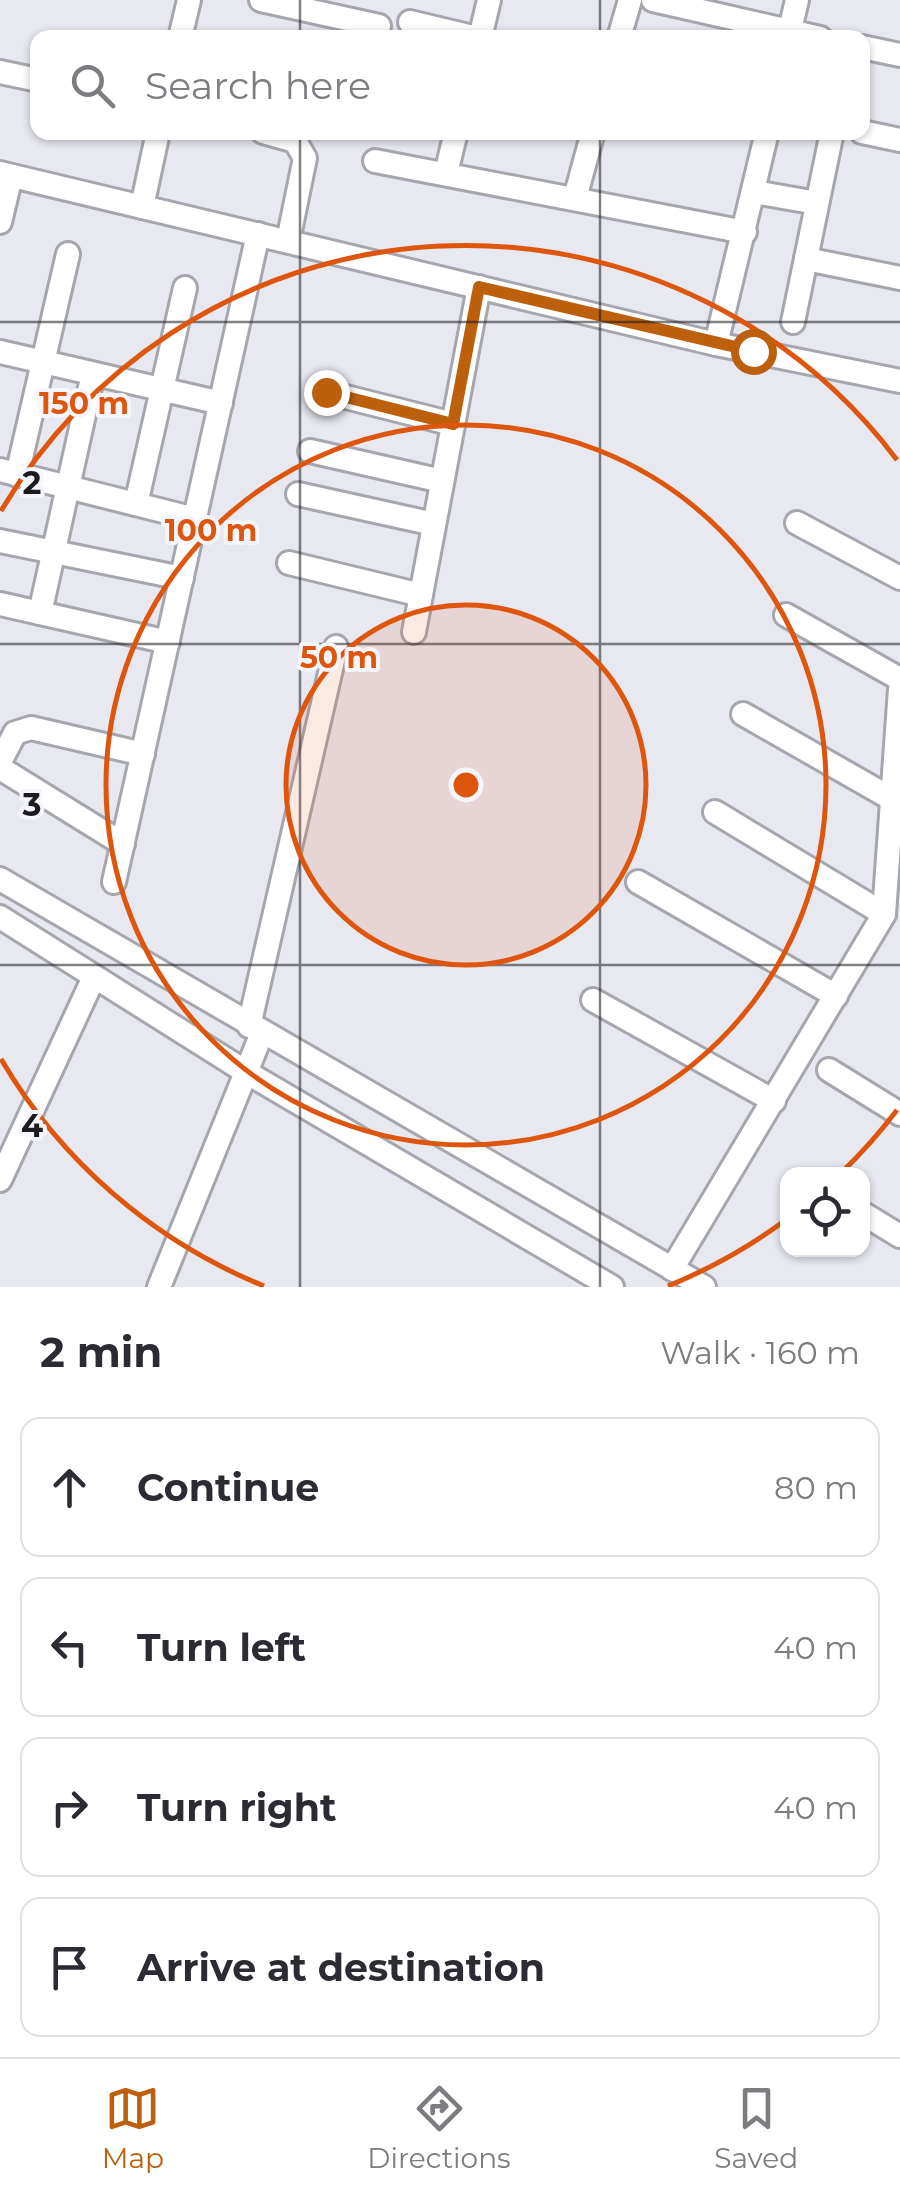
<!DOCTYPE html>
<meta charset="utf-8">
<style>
:root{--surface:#fff;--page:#f2f2f3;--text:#2b2b33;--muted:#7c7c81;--line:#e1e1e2;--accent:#bd600e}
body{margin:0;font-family:Montserrat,sans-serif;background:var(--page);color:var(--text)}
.controls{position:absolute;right:30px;bottom:30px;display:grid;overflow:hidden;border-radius:20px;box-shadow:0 2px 8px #0004}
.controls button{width:90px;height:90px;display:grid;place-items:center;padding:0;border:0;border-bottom:2px solid var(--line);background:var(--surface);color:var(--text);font:50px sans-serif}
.stop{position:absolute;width:30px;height:30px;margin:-22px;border:8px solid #bd600e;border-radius:50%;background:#fff}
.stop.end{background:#bd600e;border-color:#fff;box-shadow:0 2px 10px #0008}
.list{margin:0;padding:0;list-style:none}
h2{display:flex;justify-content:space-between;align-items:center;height:130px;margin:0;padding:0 40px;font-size:42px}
h2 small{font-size:32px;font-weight:400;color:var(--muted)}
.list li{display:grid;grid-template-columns:65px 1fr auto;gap:30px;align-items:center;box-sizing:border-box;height:140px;margin:0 20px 20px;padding:0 20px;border:2px solid var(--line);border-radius:20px}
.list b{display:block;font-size:38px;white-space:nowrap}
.list em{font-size:32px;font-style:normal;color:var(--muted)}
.icon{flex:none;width:55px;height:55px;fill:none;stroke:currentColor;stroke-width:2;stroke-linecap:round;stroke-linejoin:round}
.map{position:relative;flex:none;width:900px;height:1287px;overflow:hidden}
.search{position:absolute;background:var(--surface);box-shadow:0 2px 8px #0004;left:30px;right:30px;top:30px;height:110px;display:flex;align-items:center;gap:25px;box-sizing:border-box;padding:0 35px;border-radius:20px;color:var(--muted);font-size:38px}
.sheet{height:770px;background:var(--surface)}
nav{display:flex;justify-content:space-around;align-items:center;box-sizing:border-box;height:140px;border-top:2px solid var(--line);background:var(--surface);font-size:28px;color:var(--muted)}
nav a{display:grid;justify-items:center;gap:5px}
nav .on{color:var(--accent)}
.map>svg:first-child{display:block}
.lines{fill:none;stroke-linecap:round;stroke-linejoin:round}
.minor-casing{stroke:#a6a6ae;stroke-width:28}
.minor{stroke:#fff;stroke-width:22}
.route{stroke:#bd600e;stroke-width:12}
.grid{fill:none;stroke:#1b1b1e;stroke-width:2.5;stroke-opacity:0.55}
.ring{fill:none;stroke:#de560d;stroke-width:5}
.grid-label{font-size:32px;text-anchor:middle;font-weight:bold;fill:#1b1b1e;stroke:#f4f5fd;stroke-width:8;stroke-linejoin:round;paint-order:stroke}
.centre{fill:#de560d;stroke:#f4f5fd;stroke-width:5}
.ring-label{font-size:30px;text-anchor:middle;font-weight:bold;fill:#de560d;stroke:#f4f5fd;stroke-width:8;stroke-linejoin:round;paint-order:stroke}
</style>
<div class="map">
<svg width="900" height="1287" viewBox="0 0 900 1287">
<rect width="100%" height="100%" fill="#e7e8f0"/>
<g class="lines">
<defs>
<g id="minor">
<path d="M261 0 379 26"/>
<path d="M653 0 820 38"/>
<path d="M410 22 477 38"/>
<path d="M180 38 189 0"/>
<path d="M480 38 489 0"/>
<path d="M619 38 630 0"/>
<path d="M788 38 797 0"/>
<path d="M862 47 900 55"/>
<path d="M0 72 38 80"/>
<path d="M263 132 295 141 305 158 288 241"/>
<path d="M862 132 900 140"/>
<path d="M375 161 745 232"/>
<path d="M0 173 716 344 900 381"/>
<path d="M446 173 456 132"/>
<path d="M754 192 817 203"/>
<path d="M575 198 593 132"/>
<path d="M142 207 158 132"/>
<path d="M0 222 11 176"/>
<path d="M806 259 900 278"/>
<path d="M793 322 832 132"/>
<path d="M716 344 767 132"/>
<path d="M0 352 221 403"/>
<path d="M326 392 453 424"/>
<path d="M310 451 442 481"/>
<path d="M0 470 195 519"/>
<path d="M17 475 68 254"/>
<path d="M298 494 434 524"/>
<path d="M136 504 185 288"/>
<path d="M797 523 900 578"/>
<path d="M0 541 182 578"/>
<path d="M289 563 421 595"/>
<path d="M0 604 168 642"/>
<path d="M40 613 93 374"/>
<path d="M786 615 900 679"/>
<path d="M414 632 479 287"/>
<path d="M743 714 892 799"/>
<path d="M0 762 15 733 31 728 143 754"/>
<path d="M0 768 123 844"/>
<path d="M715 812 884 914"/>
<path d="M0 879 704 1287"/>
<path d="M114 882 258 234"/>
<path d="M638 882 836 996"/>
<path d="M0 917 246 1072 612 1287"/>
<path d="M593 1000 774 1101"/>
<path d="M249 1026 336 647"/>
<path d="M829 1070 900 1114"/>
<path d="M0 1180 94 977"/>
<path d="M862 1213 900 1236"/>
<path d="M672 1269 884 914 900 689"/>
<path d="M159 1287 262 1033"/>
</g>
</defs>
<use href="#minor" class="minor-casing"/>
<use href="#minor" class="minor"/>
</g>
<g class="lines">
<path class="route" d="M326 392 453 424 479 287 753 351"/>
</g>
<path class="grid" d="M300 0V38M600 0V38M300 132V1287M600 132V1287M0 322H900M0 644H900M0 965H900"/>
<circle cx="466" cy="785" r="180" fill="#de560d" fill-opacity=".12"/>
<g class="ring">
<circle cx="466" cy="785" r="180"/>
<circle cx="466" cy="785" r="360"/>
<path d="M897 1110A540 540 0 0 1 841 1173M787 1219A540 540 0 0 1 668 1286M264 1286A540 540 0 0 1 1 1059M1 511A540 540 0 0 1 897 460"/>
</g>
<g class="grid-label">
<text x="32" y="494">2</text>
<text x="32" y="816">3</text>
<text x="32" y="1137">4</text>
</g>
<circle cx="466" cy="785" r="15" class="centre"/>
<g class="ring-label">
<text x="84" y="414">150 m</text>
<text x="211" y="541">100 m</text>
<text x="339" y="668">50 m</text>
</g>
</svg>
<div class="controls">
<button><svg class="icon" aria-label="locate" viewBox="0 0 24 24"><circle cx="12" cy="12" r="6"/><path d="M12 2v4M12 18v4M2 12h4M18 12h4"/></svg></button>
</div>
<div class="stop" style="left:753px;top:351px"></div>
<div class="stop end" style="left:326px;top:392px"></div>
<div class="search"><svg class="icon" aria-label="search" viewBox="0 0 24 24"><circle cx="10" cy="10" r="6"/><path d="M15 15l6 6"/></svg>Search here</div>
</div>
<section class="sheet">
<h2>2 min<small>Walk · 160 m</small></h2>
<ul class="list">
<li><svg class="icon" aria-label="ahead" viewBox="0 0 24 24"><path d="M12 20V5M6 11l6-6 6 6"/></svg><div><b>Continue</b></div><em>80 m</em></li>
<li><svg class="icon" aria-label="left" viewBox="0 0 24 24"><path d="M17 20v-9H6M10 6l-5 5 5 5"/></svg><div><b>Turn left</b></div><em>40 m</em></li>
<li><svg class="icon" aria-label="right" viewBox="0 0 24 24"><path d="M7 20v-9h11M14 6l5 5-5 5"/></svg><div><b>Turn right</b></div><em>40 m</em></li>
<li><svg class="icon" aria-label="arrive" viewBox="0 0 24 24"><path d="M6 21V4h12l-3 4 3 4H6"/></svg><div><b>Arrive at destination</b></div></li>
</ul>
</section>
<nav>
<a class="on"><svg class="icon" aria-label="map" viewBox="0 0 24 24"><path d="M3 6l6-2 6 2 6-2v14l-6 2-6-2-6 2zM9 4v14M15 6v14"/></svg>Map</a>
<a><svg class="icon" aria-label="directions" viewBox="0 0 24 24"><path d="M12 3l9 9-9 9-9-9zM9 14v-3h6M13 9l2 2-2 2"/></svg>Directions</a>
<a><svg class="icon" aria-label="saved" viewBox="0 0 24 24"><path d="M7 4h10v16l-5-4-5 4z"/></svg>Saved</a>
</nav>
